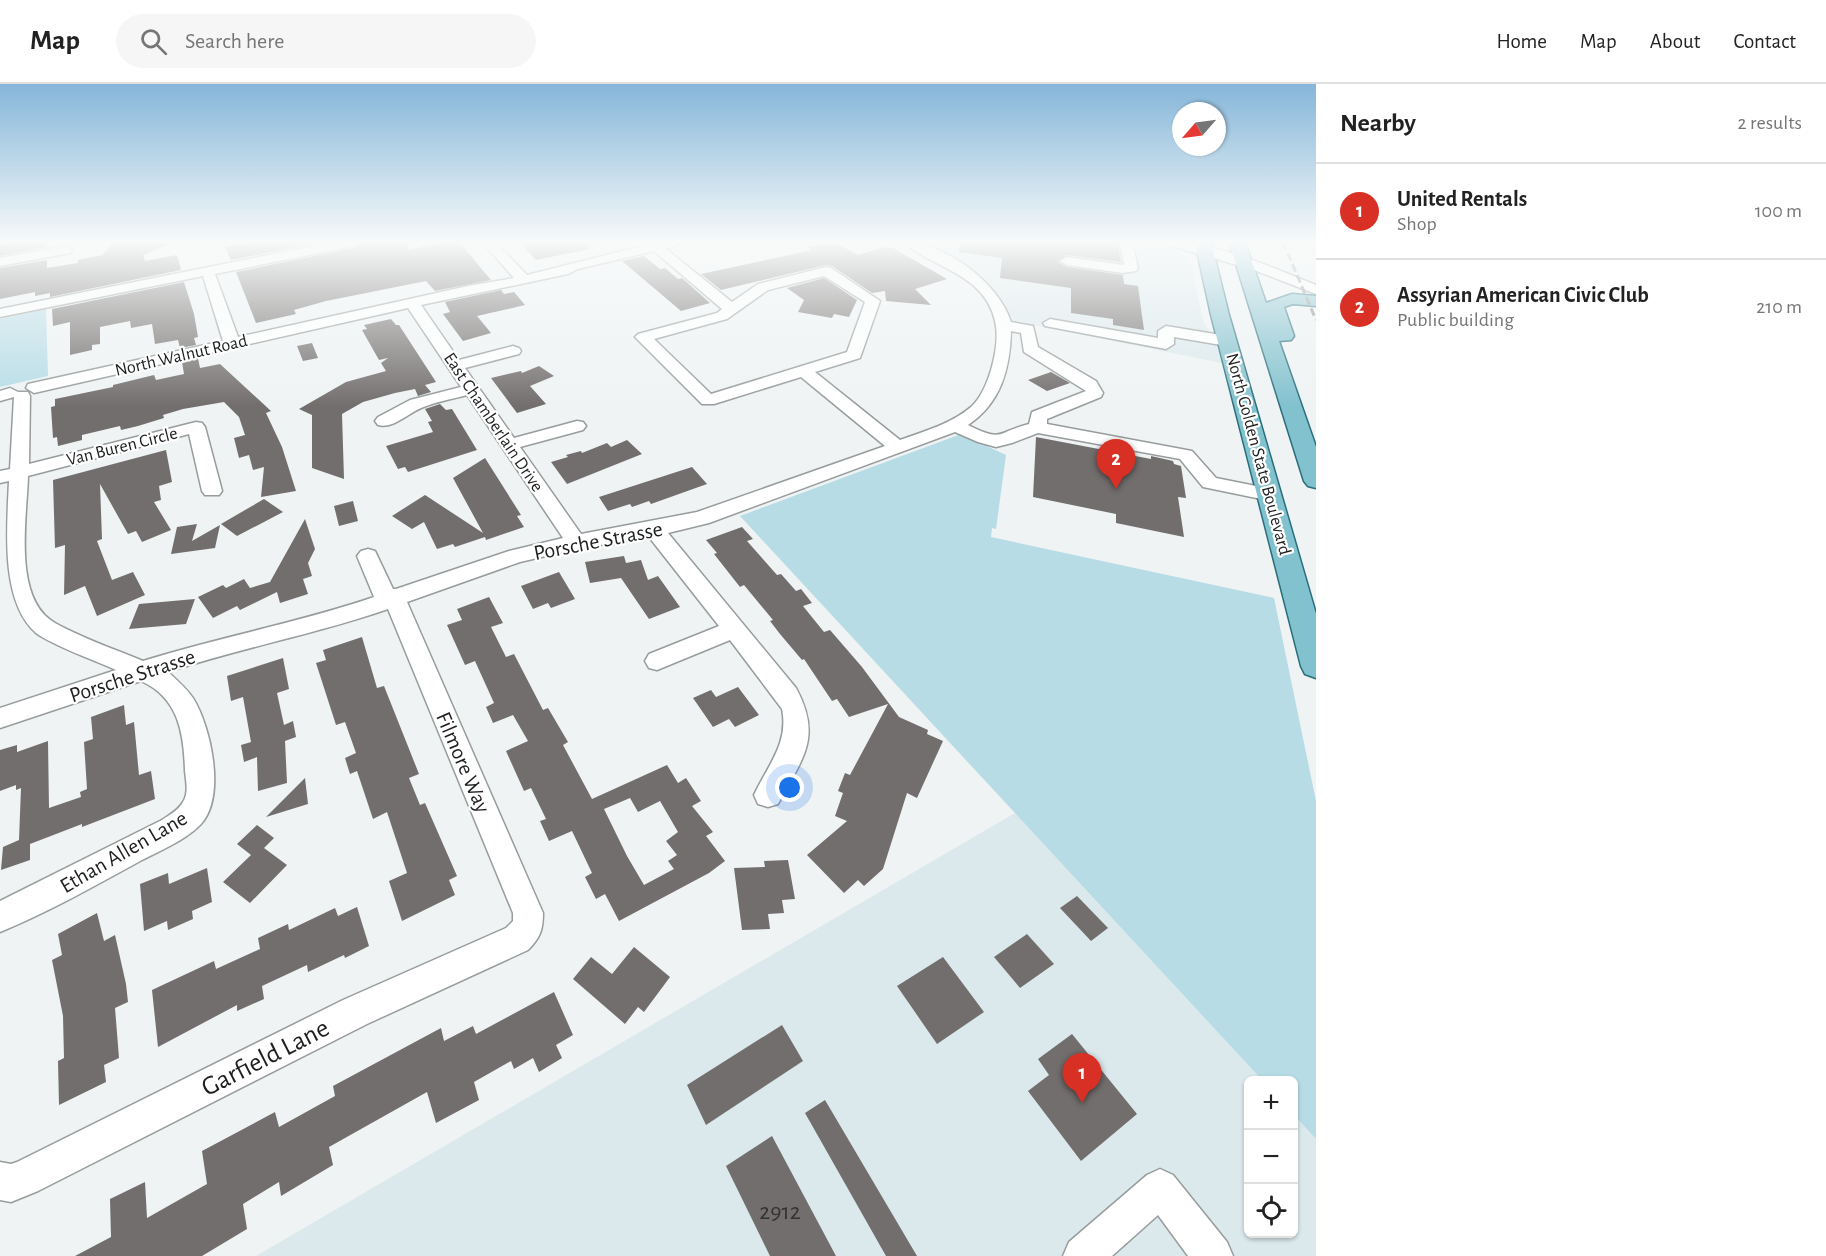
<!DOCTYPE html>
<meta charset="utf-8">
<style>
:root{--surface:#fff;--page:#f6f6f6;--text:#222;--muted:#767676;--line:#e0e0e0;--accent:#d93025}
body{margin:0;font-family:"Alegreya Sans",sans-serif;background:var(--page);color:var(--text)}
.controls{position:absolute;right:18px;bottom:18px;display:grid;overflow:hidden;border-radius:9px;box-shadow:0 2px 4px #0004}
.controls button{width:54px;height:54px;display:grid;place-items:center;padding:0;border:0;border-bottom:2px solid var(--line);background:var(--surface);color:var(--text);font:30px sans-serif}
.compass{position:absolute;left:1172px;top:18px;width:54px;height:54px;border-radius:50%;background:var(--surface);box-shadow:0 2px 4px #0004;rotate:242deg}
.you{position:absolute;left:790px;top:704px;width:21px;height:21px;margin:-15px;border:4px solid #fff;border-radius:50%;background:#1a73e8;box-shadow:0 0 0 9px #1a73e833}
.badge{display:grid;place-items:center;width:39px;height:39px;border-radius:50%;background:var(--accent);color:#fff;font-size:20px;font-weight:700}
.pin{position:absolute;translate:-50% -50px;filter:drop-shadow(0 2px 3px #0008)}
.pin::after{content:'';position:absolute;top:32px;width:21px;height:18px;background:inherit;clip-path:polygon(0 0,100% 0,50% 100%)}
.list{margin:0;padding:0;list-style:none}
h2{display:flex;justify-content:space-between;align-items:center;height:78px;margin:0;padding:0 24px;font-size:26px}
h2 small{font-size:20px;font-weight:400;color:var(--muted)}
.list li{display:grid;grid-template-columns:39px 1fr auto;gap:18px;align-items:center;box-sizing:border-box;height:96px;padding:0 24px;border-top:2px solid var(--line)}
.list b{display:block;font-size:22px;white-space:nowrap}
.list p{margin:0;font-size:20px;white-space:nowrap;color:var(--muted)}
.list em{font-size:20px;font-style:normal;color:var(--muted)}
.icon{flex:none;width:33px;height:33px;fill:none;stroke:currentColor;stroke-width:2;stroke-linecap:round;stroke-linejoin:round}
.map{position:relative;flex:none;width:1316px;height:1172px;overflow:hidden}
header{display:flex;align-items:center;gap:36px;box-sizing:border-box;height:84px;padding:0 30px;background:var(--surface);border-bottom:2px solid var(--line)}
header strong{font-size:28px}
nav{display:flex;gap:33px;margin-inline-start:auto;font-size:21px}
.search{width:420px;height:54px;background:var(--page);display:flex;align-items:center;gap:15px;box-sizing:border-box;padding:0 21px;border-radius:33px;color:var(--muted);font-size:22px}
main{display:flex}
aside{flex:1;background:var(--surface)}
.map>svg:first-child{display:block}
.built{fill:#dbe9ec}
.green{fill:#b7dce6}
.building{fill:#726e6d;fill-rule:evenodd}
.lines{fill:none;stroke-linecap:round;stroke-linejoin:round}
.minor-casing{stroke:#979c9d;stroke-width:3}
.major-casing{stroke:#296e7c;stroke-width:3}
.minor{fill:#fff;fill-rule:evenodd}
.major{fill:#82c1ce;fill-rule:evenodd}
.rail{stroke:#888b8b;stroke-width:3;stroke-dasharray:8 4;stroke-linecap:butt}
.labels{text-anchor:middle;stroke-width:4.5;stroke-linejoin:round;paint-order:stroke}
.far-street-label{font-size:18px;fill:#1d1f1f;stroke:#fff}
.street-label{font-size:22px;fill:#1d1f1f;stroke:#fff}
.near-number-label{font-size:24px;fill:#323332}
.near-street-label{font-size:27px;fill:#1d1f1f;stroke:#fff}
</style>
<header>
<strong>Map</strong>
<div class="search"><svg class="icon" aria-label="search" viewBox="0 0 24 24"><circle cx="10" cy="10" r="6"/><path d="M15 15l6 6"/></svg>Search here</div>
<nav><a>Home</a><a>Map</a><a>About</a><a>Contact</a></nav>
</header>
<main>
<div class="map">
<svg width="1316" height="1172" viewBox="0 0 1316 1172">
<rect width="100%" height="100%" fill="#eff3f4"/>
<g class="built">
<path d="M921 158H1160L1189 173 1203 236 1217 263 1222 279 1014 237 1004 217 987 198 968 185Z"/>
<path d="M1015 729 1262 996H1248V1150H1294V1031L1316 1055V1172H256Z"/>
</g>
<g class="green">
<path d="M46 225 48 292 0 303V235Z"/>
<path d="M961 350 1006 371 996 445 992 444 991 453 1274 514 1316 717V1055L1294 1031V996H1262L740 432Z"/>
</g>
<g class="building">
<path d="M9 158H47V163L0 172V160Z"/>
<path d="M114 158H173L143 171 145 177 177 171 181 186 50 213V209L35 212V208L0 215V184L47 176V184L78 179V176L102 171Z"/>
<path d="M249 158H321L231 176 225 163Z"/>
<path d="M361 158H409L408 166 443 158H459L491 196 435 207 426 197 326 217 294 226 296 230 256 239 236 188 353 164Z"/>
<path d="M520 158H588L589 165 536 176Z"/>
<path d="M834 158 858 171 885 163 893 164 947 195 915 205 931 221 886 217 885 207 872 209 832 182 826 181 721 206 701 190 812 166 808 163Z"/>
<path d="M959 158 1118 159 1121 178 1067 171 1058 178 1067 183 1123 191 1124 200 1138 202 1144 246 1113 241V235L1071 229V204L1000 194 1002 174 959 168Z"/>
<path d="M644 172 660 185 665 184 678 195 682 194 710 219 681 227 622 177Z"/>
<path d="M824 194 857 216 849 233 834 230 832 234 798 228 804 216 787 204Z"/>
<path d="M184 198 194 230 198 253 194 254 196 261 180 264 178 256 155 260 152 240 131 244 130 237 100 243V260L92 261V266L70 271V238L53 242 52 225Z"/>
<path d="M501 206 504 210 514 208 525 221 477 232 491 249 463 257 443 230 450 228 445 218Z"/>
<path d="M391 235 396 241H399L436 298 425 301 431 308 418 312 415 305 395 309 363 318 342 330 344 395 312 384V331L299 325 346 298 386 287 381 279 388 274 379 276 362 246 367 245 364 241Z"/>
<path d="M312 259 318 274 303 277 297 262Z"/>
<path d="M198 274 200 284 220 280 271 327 266 329 282 363 296 407 261 413 264 383 253 386 249 371 239 374 234 354 245 351 239 333 224 318 183 325 163 331 164 334 138 342 121 346 120 342 82 351V356L58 362 57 353 53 354 51 323 55 322V315L113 303V301L154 291 156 296 184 290 182 278Z"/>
<path d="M539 282 554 292 530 302 546 320 517 329 491 294 521 287 522 289Z"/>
<path d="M1051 288 1070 299 1047 307 1028 296Z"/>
<path d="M440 320 446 326 452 325 477 366 408 388 405 383 398 385 386 362 433 348 428 338 432 337 425 325Z"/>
<path d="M1036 353 1151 375V372L1173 377 1174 380 1181 382 1186 414 1178 413 1184 453 1116 439V430L1033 413Z"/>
<path d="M627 356 642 370 567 400 551 378 568 373 566 371 581 367 582 369 607 359 611 363Z"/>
<path d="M166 366 172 398 159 402 161 416 154 418 171 446 142 458 136 447 128 450 100 400 102 455 97 457 112 496 133 488 145 511 97 532 85 502 64 511 65 461 55 464 53 396Z"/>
<path d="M485 374 521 431 517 432 524 443 486 456 485 453 455 463 453 460 437 465 424 438 412 445 392 432 425 411 483 449 453 394Z"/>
<path d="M692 383 707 400 651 420 649 417 632 423 630 420 608 427 599 413Z"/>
<path d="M264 415 283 428 237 452 221 440Z"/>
<path d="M353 417 358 437 339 442 334 422Z"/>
<path d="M305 435 315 465 308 479 312 492 303 495 308 510 280 519 277 508 240 526 237 522 213 534 198 513 223 501 226 504 244 495 250 504 270 498Z"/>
<path d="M197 440 192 457 220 441 215 464 171 470 177 443Z"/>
<path d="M742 443 753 455 747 457 777 491 781 490 796 507 801 505 812 519 803 522 824 548 830 546 862 583 899 633 928 646 927 650 943 657 917 714 907 709 883 785 864 802 858 796 844 809 807 771 847 737 835 732 843 709 838 707 845 689 850 691 888 620 849 633 837 615 832 617 804 575 802 576 780 550 770 537 773 536 744 501 740 503 714 470 717 469 706 456Z"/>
<path d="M624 472 626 479 641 476 648 496 658 492 680 523 649 535 621 494 590 499 585 478Z"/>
<path d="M559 488 575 515 551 524 548 519 533 525 521 502Z"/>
<path d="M489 513 503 539 491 543 506 573 514 570 543 626 548 624 568 658 563 661 592 715 667 681 678 699 686 694 701 717 692 722 713 748 706 752 725 777 709 789 619 837 605 810 596 815 585 793 592 789 572 747 549 757 540 737 546 735 531 704 524 707 506 667 528 657 513 631 493 639 486 623 494 619 475 577 465 581 447 541 462 536 457 525ZM630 714 638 728 660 717 678 748 666 757 677 771 668 777 674 785 644 801 627 772 604 725Z"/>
<path d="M195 515 186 540 129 545 139 520Z"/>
<path d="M362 553 377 604 384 602 419 690 409 694 420 721 425 719 457 792 449 796 455 811 402 837 389 797 407 789 387 728 373 735 357 687 350 690 345 674 356 669 345 638 336 641 316 579 326 576 323 566Z"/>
<path d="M283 574 289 605 277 609 284 641 293 637 296 653 285 657 287 699 258 707 257 673 244 678 241 661 251 658 243 613 231 617 227 592Z"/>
<path d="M738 603 759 631 735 643 729 635 713 643 693 614 711 606 716 613Z"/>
<path d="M124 621 126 641 134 638 139 691 151 687 155 715 82 743V740L30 760V776L1 786 3 763 19 756 21 704 16 706V701L0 707V666L17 661V668L48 657 49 724 81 713 80 708 87 705 84 658 93 655 91 633Z"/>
<path d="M305 694 308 720 266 733Z"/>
<path d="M257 741 274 754 264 764 287 781 250 819 223 798 251 771 237 760Z"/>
<path d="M788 776 795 815 782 816 784 829 768 830 770 845 742 846 734 784 765 783 764 777Z"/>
<path d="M207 784 212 818 192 827 193 835 168 846 167 837 144 847 140 800 168 789 169 800Z"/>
<path d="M1077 812 1108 844 1091 857 1060 824Z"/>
<path d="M357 823 369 862 345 874 344 871 308 888 307 881 262 902 264 915 237 927V921L158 963 152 906 214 877 216 885 260 865 258 854 288 840 289 846 335 824 338 832Z"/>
<path d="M97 829 104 857 115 851 126 900 128 918 115 924 119 974 104 981 106 998 59 1021 58 977 64 974 63 932 52 876 62 871 58 850Z"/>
<path d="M1027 850 1054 880 1020 904 994 873Z"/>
<path d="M634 863 670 893 644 928 638 923 625 940 573 895 591 873 612 890Z"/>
<path d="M943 873 984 928 937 960 897 902Z"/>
<path d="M554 908 573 951 556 961 562 974 539 988 533 974 514 985 511 977 474 998 479 1016 436 1039 427 1008 329 1063 333 1081 281 1112 279 1098 243 1120 247 1145 202 1172H75L111 1153 110 1115 145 1098 147 1134 207 1100 202 1067 275 1028 279 1043 335 1012 333 1002 441 944 444 957 473 942 476 950Z"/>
<path d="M782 941 803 977 706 1041 687 1001Z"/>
<path d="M1072 950 1137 1030 1081 1077 1028 1007 1049 991 1038 975Z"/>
<path d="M825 1016 917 1172H886L805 1029Z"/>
<path d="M772 1052 836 1172H770L726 1082Z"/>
</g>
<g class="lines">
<defs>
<g id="minor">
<path d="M333 158H359L353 162 215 190 238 253 468 202 514 194 482 158H495L527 191 646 161 644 158H684L666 165 732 218 758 200 826 183 831 184 880 217 860 274 815 288 900 356C925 347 951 340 971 323 989 307 1001 260 995 237 992 223 985 212 974 202 954 184 919 174 904 158 944 158 999 199 1011 238L1033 242 1038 263 1096 297 1103 309 1101 313 1047 335V340L1192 367 1216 394 1271 405 1278 407 1281 411 1278 415 1271 417 1203 403 1180 375 1038 349 1012 359 996 363 978 358 955 348 709 439 668 449 796 604C823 654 802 675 778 720L768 723 758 720 754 711C768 681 789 659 782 625L730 556 657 586 649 584 645 577 649 570 719 542 649 453 576 465 520 478 407 518 543 829C543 846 540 854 528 866L367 940 38 1107 11 1118 0 1116V1078L11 1080 17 1078 343 916 506 844 513 837V829L388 525C316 550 240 564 168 588 177 596 186 604 193 614 211 643 226 712 201 740 186 756 161 766 142 776 96 801 49 828 0 848V817L162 736C169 731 179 726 183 718 189 709 186 697 185 687 184 650 179 614 141 597L0 644V624L116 586C94 576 54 562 36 549 0 517 7 444 9 397L0 399V387L10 385 14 313 0 317V307L10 304 18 308H28L30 312 29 380 196 338 202 339 205 343 222 407 219 411H205L202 407 189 350 28 392C27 433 12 515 55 539 82 554 114 565 143 577 219 553 298 539 374 513L357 472 361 467 368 465 375 467 393 505H396L509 467 563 454 467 311C452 315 435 318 421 324 407 330 393 345 378 341L375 337 378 333 410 316 461 303 408 224 34 309 26 304 28 300 223 257 203 192 0 233V225ZM654 167 722 225 717 229 638 250 635 253 702 320H714L801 293 885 362 697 428 581 450 520 363 583 346 586 342 583 338 577 337 514 354 465 284 519 270 521 267 519 264 513 262 459 276 421 221 568 190 578 185ZM824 192 865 218 847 268 711 310 654 255 727 235 768 206ZM1011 247 1021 249 1024 268 1086 307 1032 328 1029 340C996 348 1004 359 968 341 1001 319 1010 285 1011 247Z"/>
<path d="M1120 158H1132L1138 184 1136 187 1123 189 1067 181 1060 177 1067 173 1124 181Z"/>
<path d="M1167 158C1216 158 1271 183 1316 201V210L1254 186 1168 161Z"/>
<path d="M65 162 72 166 70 169 0 182V174Z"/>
<path d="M1050 235 1158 254V247L1166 242 1227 252 1235 257 1227 262 1174 253V260L1166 265 1045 242 1043 239Z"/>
<path d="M1160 1085 1173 1091 1227 1158 1233 1172H1188L1158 1131 1112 1172H1063L1069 1158 1147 1091Z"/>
</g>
<g id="major">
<path d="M1195 158H1211L1229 231 1316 530V594L1305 590 1301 582 1211 231Z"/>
<path d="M1229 158H1245L1266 219 1292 210 1316 212V222L1293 220 1284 223 1294 252 1291 256 1279 257 1316 363V404L1308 402 1304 397Z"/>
</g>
</defs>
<use href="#minor" class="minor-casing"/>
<use href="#major" class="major-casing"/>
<use href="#minor" class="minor"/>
<use href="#major" class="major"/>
<path class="rail" d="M1283 158 1316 236"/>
</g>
<linearGradient id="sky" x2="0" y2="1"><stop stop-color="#85b6d9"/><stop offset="0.49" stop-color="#f8fafa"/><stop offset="1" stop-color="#f8fafa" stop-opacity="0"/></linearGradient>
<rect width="1316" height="322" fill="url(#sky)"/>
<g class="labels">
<g class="far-street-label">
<text transform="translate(181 271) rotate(-13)" y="6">North Walnut Road</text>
<text transform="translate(494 338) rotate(56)" y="6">East Chamberlain Drive</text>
<text transform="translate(122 362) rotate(-14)" y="6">Van Buren Circle</text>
<text transform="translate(1259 370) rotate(75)" y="6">North Golden State Boulevard</text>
</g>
<g class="street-label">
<text transform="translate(598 456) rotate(-11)" y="8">Porsche Strasse</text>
<text transform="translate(132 591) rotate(-18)" y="8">Porsche Strasse</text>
<text transform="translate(464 678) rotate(67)" y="8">Filmore Way</text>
<text transform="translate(123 767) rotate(-30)" y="8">Ethan Allen Lane</text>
</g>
<g class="near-number-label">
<text x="780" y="1135">2912</text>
</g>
<g class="near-street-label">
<text transform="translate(265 973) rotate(-27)" y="9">Garfield Lane</text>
</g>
</g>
</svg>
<div class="controls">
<button>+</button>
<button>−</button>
<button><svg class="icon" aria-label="locate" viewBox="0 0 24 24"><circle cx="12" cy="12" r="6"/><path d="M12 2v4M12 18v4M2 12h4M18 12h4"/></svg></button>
</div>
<svg class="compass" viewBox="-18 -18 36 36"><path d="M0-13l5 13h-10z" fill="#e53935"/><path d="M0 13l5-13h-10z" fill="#767676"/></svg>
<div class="you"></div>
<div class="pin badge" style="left:1082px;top:1019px">1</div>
<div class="pin badge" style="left:1116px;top:405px">2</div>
</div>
<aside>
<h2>Nearby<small>2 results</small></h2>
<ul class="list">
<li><span class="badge">1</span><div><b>United Rentals</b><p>Shop</p></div><em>100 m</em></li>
<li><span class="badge">2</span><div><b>Assyrian American Civic Club</b><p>Public building</p></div><em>210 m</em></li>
</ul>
</aside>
</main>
